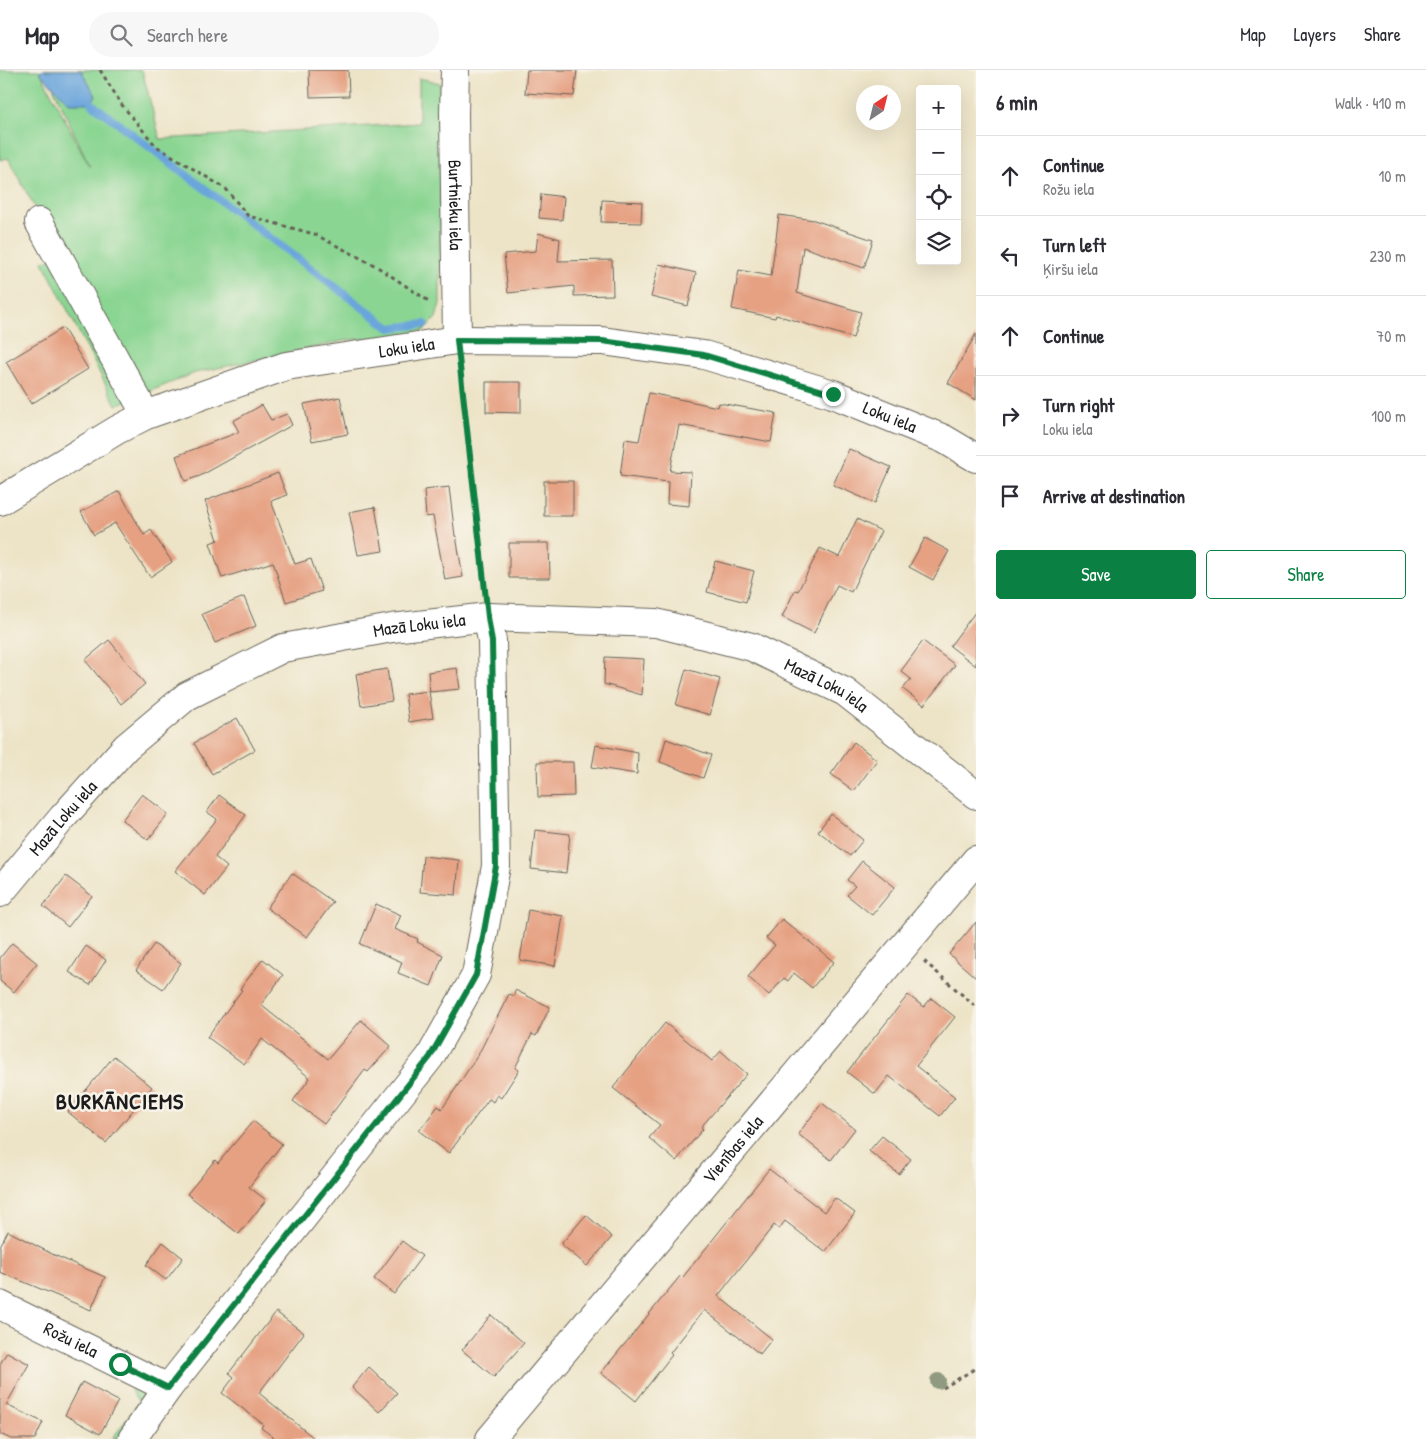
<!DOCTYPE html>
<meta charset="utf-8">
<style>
:root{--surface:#fff;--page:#f7f7f7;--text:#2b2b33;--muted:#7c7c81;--line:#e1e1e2;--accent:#0b8043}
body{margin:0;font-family:"Patrick Hand",sans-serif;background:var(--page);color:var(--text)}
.controls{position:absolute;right:15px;top:15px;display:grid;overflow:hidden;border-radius:5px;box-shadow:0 5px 20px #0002}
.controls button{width:45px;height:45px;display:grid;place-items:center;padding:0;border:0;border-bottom:1px solid var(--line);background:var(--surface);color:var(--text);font:25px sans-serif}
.compass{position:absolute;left:856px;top:15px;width:45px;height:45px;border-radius:50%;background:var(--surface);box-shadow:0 5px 20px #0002;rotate:35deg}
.stop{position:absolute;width:15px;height:15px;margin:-11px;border:4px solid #0b8043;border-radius:50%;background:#fff}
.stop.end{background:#0b8043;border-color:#fff;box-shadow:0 1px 5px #0008}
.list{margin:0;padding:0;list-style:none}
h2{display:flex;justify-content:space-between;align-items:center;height:65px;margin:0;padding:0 20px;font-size:21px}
h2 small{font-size:16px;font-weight:400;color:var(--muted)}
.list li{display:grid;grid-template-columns:32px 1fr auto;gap:15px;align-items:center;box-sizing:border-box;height:80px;padding:0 20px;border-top:1px solid var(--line)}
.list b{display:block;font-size:19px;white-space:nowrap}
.list p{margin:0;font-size:16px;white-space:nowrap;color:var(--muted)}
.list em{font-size:16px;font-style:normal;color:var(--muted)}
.actions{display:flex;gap:10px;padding:15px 20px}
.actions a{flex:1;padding:11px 0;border:1px solid var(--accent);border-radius:5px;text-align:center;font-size:18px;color:var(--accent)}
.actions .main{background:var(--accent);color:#fff}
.icon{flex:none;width:28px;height:28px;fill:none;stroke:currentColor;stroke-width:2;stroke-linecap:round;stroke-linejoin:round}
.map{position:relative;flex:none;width:976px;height:1369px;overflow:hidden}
header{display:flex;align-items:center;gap:30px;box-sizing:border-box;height:70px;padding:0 25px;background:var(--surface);border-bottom:1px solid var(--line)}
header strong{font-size:24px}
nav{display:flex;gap:28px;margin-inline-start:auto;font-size:18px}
.search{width:350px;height:45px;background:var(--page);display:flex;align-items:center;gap:12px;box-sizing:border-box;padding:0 18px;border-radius:28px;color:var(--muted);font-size:19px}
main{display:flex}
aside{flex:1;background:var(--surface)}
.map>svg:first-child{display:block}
.green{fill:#8ad592;stroke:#537857}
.water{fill:#6aa5db;stroke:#43607c}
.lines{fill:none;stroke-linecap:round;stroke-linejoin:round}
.stream{stroke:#6aa5db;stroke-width:8}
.building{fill:#e6a183}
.minor-casing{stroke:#656258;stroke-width:30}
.path{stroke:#656258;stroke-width:3;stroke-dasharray:4 4;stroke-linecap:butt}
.minor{stroke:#fff;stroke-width:28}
.tree{fill:#8f9a80}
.route{stroke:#0b8043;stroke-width:6}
.labels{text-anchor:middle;stroke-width:5;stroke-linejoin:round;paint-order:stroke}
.street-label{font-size:18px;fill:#1c1c1c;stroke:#f7f3e8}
.district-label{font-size:22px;font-weight:bold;letter-spacing:1px;fill:#1c1c1c;stroke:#f7f3e8}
</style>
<header>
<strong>Map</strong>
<div class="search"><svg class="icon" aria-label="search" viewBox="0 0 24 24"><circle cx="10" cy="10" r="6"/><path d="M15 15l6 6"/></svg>Search here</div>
<nav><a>Map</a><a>Layers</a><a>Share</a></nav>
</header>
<main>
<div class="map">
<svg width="976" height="1369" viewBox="0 0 976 1369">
<rect width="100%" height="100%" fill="#f7f3e8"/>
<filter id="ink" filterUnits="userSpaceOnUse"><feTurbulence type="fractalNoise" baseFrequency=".02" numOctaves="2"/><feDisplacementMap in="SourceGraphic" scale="10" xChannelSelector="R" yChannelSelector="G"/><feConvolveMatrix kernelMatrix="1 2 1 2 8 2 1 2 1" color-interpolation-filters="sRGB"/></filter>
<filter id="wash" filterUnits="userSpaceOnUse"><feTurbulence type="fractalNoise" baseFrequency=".0096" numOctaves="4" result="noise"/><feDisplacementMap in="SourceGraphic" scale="20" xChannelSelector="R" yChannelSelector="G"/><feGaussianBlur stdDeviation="1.12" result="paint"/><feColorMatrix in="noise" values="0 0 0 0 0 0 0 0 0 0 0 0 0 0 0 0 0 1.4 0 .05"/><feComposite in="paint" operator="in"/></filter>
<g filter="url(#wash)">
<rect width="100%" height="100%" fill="#ede4c7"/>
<g class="green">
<path d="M0 0H39L90 97 45 0H142L160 69 419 53V8L440 13V233L436 248 423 261 374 268 348 270 195 303 116 335 43 192 60 184 8 88 0 90Z"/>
<path d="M134 1315 142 1324V1336L118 1369H112L139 1332 131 1321Z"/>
</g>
<path class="water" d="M41 0H81L96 26 91 33H69L40 3Z"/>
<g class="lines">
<path class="stream" d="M91 33 390 258 425 254"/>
</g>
<g id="blocks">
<g class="building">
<path d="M309 0H348L349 26 310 27Z"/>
<path d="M527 0H577L574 26 525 23Z"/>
<path d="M541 124 564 127 562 150 539 148Z"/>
<path d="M602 130 642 132 641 153 601 152Z"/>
<path d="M779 145 814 150 873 170 864 198 803 177 797 223 861 242 853 268 776 245 775 248 732 239 739 200 771 206Z"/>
<path d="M538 163 560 169 558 191 612 190 613 225 574 226V216L508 223 504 184 536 181Z"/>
<path d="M659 194 696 203 688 236 651 227Z"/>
<path d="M63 258 88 299 31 334 6 292Z"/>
<path d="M976 264V330L948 313Z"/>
<path d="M486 312H521V343L486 342Z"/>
<path d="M649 323 718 337 719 333 776 343 771 372 679 355 670 401 691 402 689 436 667 434 668 412 620 406 625 369 639 371Z"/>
<path d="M340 327 348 364 312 371 304 334Z"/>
<path d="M262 335 271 350 287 344 292 355 200 406 185 411 176 386 239 362 233 351Z"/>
<path d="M849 379 891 397 875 433 833 415Z"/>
<path d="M278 403 287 425 271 431 295 494 311 489 322 521 286 532 273 492 222 508 210 473 218 470 205 431Z"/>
<rect x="544" y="411" width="29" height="35"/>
<path d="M449 417 455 466H456L463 507 445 510 433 446 426 447 424 420Z"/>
<path d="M119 421 144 465 151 460 172 492 150 507 115 453 94 465 81 442Z"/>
<path d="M375 437 383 481 358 485 349 442Z"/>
<path d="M857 449 881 461 851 522 837 515 814 563 782 547 795 520 798 521 820 478 839 487Z"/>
<path d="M925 468 949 481 933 510 909 497Z"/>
<path d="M509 473H549L550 508H509Z"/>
<path d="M715 491 754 501 746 532 707 522Z"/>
<path d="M244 527 256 556 215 573 202 544Z"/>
<path d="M976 541V596L950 576Z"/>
<path d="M109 570 145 614 121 634 85 590Z"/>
<path d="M923 571 955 595 924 635 903 619 911 609 901 601Z"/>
<path d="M605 587 644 589 642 625 604 614Z"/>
<path d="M457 598 460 619 430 622 428 602Z"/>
<path d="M387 599 392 631 361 636 356 604Z"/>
<path d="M686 599 720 609 710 645 676 635Z"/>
<path d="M429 621 433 648 409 652 405 624Z"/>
<path d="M237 648 255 680 212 704 194 673Z"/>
<path d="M666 669 711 685 703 708 660 692Z"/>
<path d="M854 672 877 690 854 721 831 704Z"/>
<path d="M596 675 638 683 637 704 592 697Z"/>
<path d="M537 692H573L574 726 538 727Z"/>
<path d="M142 724 168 744 148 770 122 750Z"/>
<path d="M219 725 246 745 215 787 227 797 205 825 175 801 217 749 207 742Z"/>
<path d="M831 744 863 770 850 786 818 761Z"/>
<path d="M535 760 570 764 566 803 531 799Z"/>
<path d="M423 786 459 790 456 825 420 822Z"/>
<path d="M862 791 895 817 872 845 847 825 855 816 847 810Z"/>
<path d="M292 803 333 832 307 867 267 838Z"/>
<path d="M66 806 92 826 68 857 43 836Z"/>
<path d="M376 834 401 845 395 859 418 869 417 872 443 885 431 916 398 903 402 892 360 874Z"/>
<path d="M528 840 563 846 555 896 520 890Z"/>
<path d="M782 849 834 892 812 918 794 903 788 911 784 908 769 925 748 907 775 875 766 868Z"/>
<path d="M976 852V908L949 884Z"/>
<path d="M12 873 37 893 14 922 0 911V888Z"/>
<path d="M154 874 181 893 163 919 136 900Z"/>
<path d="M86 876 106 890 90 915 69 902Z"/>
<path d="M263 889 283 905 261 935 328 989 361 950 391 976 368 1002 365 1000 324 1054 293 1031 310 1008 262 969 244 994 207 967 242 920 240 919Z"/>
<path d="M515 920 550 937 536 966 532 964 515 998 519 1000 501 1028 497 1025 493 1032 489 1029 449 1083 419 1061 438 1036 442 1039 478 985 509 924 514 926Z"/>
<path d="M908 925 924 937 931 928 955 947 916 996 955 1027 940 1046 889 1006 875 1024 847 1002Z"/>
<path d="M665 953 712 991 721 981 747 1004 701 1057 703 1059 676 1091 649 1068 660 1055 613 1018Z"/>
<path d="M114 986 152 1017 106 1073 68 1042Z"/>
<path d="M822 1033 855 1059 831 1090 798 1064Z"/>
<path d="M253 1051 282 1074 249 1117 266 1130 239 1164 187 1124 215 1090 218 1093Z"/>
<path d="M882 1066 911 1089 899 1104 869 1081Z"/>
<path d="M769 1099 824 1142 835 1128 855 1143 825 1182 785 1151 779 1159 774 1155 718 1226 772 1269 760 1284 704 1240 670 1283 672 1285 636 1331 601 1303 681 1205 683 1207Z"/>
<path d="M586 1145 612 1167 587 1196 561 1174Z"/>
<path d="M8 1161 54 1185 105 1207 91 1240 0 1202V1176Z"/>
<path d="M402 1171 422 1186 394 1224 374 1209Z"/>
<path d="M163 1172 183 1188 166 1210 146 1195Z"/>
<path d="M276 1242 304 1263 259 1323 315 1369H276L261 1358 263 1354 222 1323 234 1307 229 1303Z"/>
<path d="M491 1245 524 1273 494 1307 462 1280Z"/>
<path d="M7 1282 29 1294 6 1335 43 1352 35 1369H11L0 1364V1294Z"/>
<path d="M369 1297 397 1323 379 1342 352 1317Z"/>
<path d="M82 1312 118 1331 100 1364 65 1345Z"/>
</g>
</g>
</g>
<g filter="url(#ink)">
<use href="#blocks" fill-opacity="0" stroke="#656258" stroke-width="1"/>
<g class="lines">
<defs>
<g id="minor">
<path id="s1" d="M455 0 454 44 457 270"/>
<path d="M39 152 146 345"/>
<path id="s2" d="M0 431 117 360 146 345 286 296 457 270 602 271 704 285 833 324 944 369 976 388"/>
<path id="s3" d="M0 823 63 747 126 677 187 626 283 578 392 558 488 547 656 553 752 577 845 622 976 725"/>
<path id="s4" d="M0 1235 168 1318"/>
<path d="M132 1369 168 1318 430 987 476 905 496 796 492 571 488 547"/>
<path id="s5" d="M490 1369 976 790"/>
</g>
</defs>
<use href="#minor" class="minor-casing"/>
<g class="path">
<path d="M100 0 122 35 156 76 226 119 248 146 314 164 376 196 430 232"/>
<path d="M460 297 485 521"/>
<path d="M924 891 976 937"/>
<path d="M943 1318 976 1298"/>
</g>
<use href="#minor" class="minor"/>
</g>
<circle class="tree" cx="938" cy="1311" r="8"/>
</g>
<g class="lines" filter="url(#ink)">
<path class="route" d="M120 1294 168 1318 430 987 476 905 496 796 492 572 488 547 457 270 602 271 704 285 833 324"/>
</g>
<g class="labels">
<g class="street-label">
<text dy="6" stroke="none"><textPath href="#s1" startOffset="135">Burtnieku iela</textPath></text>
<text dy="6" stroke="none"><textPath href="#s2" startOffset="440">Loku iela</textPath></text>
<text dy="6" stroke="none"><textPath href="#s2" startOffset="935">Loku iela</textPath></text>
<text dy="6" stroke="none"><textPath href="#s3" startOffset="518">Mazā Loku iela</textPath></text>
<text dy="6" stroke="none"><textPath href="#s3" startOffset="938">Mazā Loku iela</textPath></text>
<text dy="6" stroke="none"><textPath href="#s3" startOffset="98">Mazā Loku iela</textPath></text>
<text dy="6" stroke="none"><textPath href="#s5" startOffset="378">Vienības iela</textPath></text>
<text dy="6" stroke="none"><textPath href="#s4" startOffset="79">Rožu iela</textPath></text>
</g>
<g class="district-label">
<text x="120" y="1039">BURKĀNCIEMS</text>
</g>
</g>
</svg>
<div class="controls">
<button>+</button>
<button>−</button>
<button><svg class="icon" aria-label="locate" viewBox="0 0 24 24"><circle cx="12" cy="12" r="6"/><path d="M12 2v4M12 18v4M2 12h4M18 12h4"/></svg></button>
<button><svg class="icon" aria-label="layers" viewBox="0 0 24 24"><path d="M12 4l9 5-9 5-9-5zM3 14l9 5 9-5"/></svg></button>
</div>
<svg class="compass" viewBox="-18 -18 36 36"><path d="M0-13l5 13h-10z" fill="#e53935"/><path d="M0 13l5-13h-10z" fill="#7c7c81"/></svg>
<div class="stop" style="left:120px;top:1294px"></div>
<div class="stop end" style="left:833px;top:324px"></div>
</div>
<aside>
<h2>6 min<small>Walk · 410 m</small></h2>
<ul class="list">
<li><svg class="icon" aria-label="ahead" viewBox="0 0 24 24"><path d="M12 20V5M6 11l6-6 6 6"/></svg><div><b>Continue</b><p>Rožu iela</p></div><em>10 m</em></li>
<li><svg class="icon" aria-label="left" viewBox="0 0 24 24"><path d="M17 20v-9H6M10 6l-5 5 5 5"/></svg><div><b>Turn left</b><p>Ķiršu iela</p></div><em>230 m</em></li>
<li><svg class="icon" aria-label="ahead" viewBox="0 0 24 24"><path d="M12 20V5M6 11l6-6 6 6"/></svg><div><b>Continue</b></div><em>70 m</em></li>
<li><svg class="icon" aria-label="right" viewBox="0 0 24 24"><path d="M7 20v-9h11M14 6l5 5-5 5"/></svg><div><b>Turn right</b><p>Loku iela</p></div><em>100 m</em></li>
<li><svg class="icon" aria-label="arrive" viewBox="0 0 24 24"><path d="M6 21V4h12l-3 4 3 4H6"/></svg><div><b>Arrive at destination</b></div></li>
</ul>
<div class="actions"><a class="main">Save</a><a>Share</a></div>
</aside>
</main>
